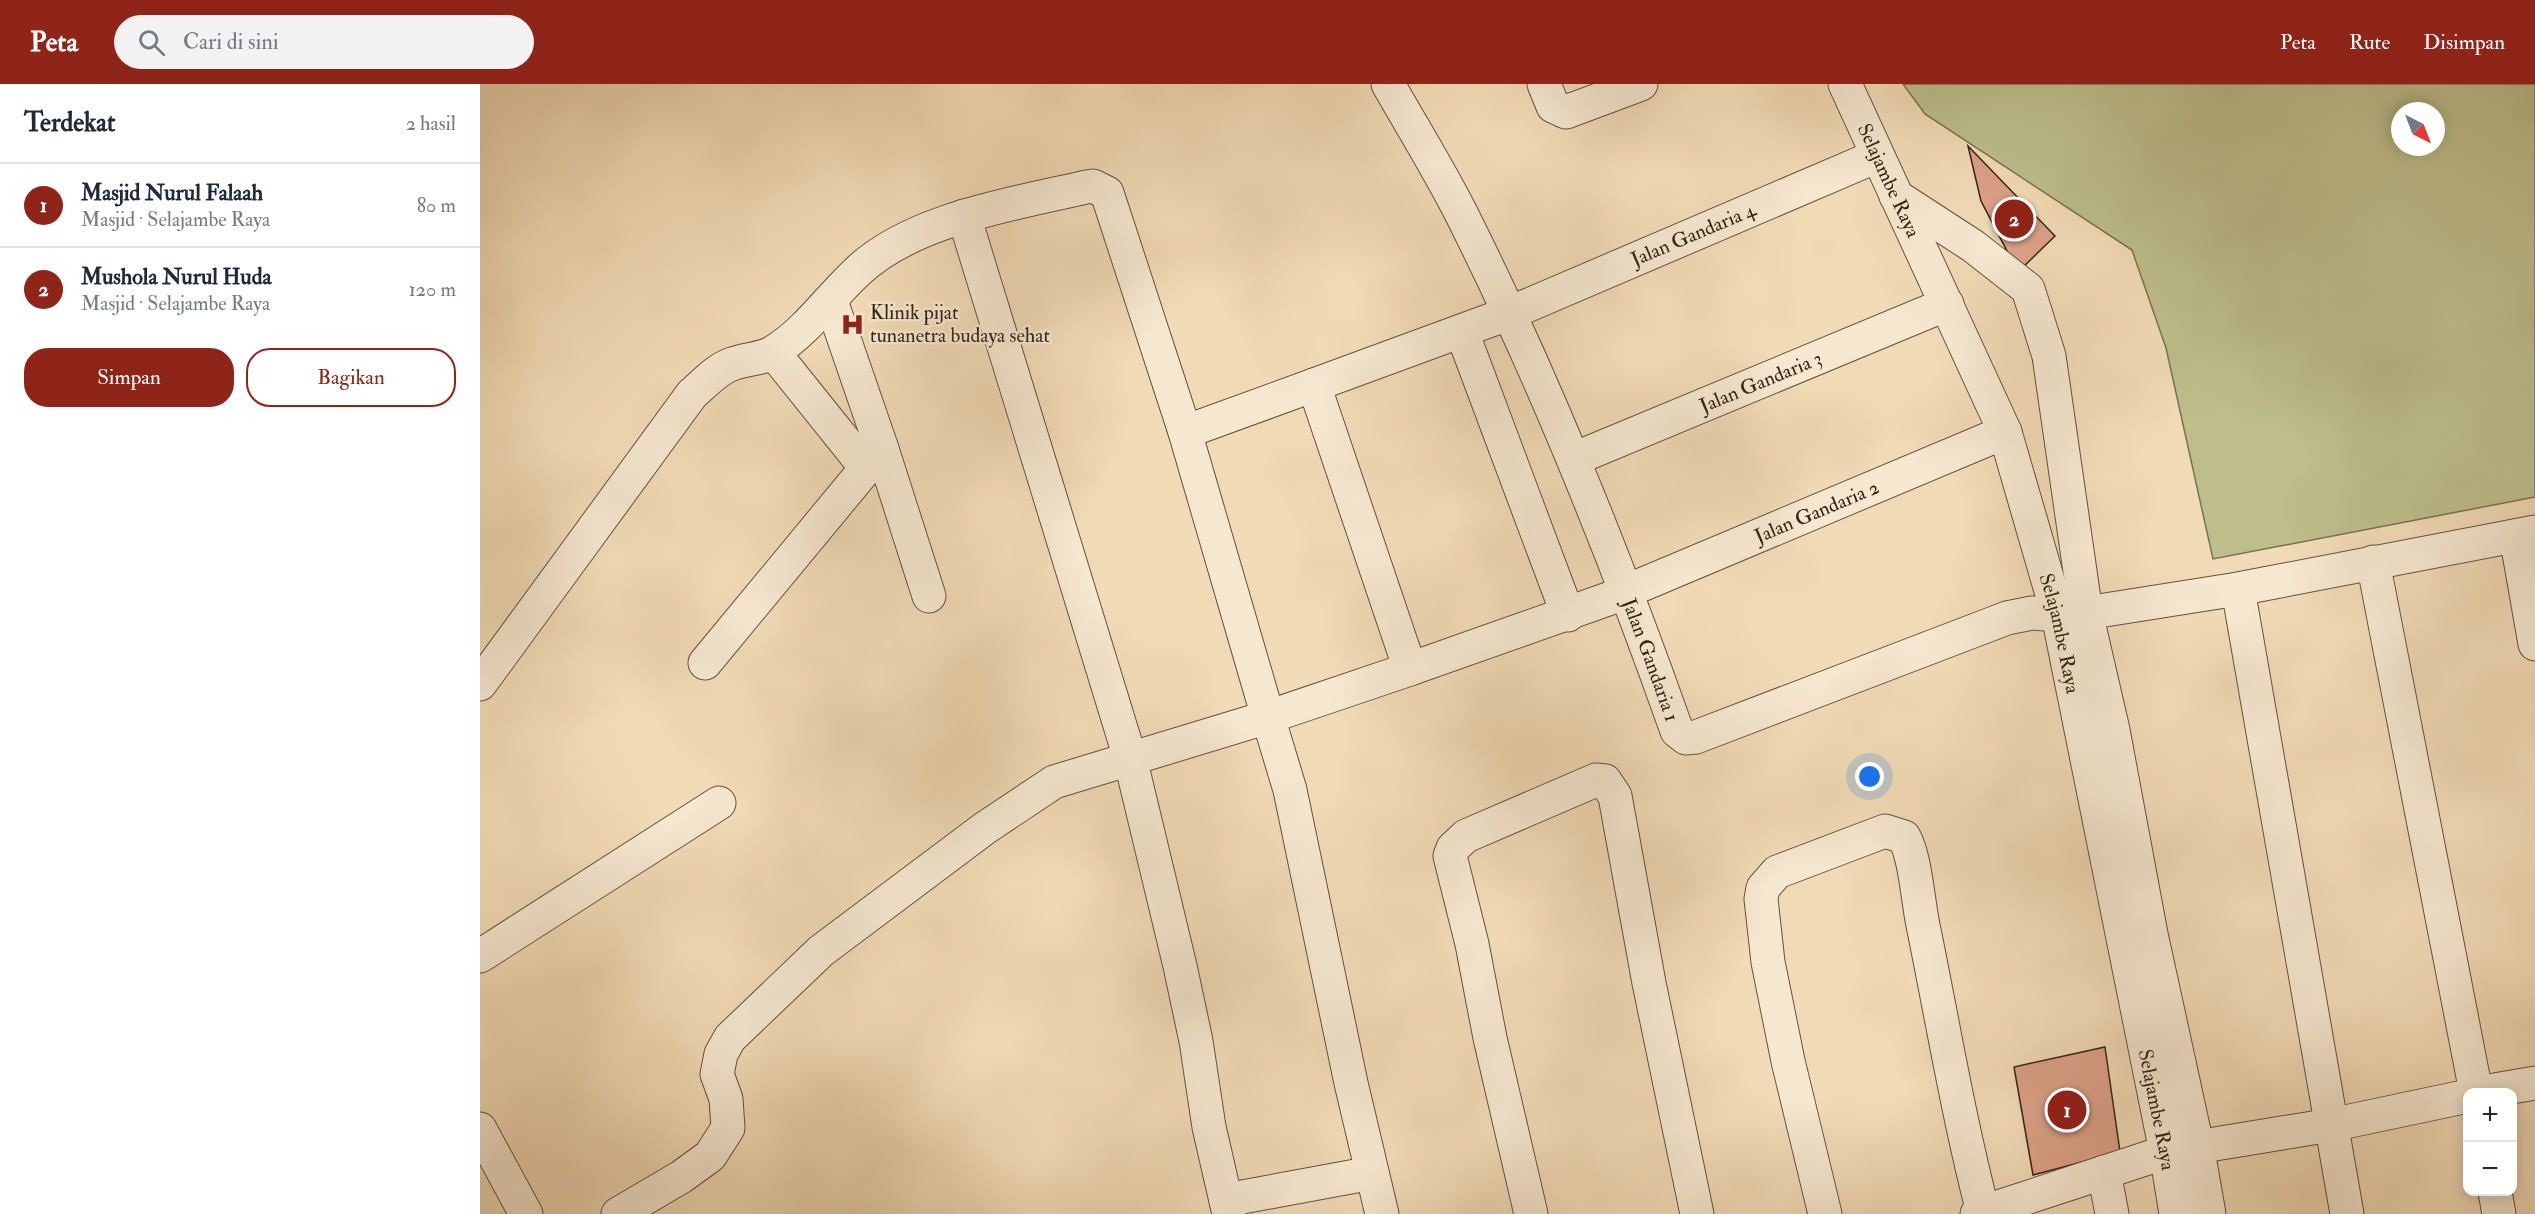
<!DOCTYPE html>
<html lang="id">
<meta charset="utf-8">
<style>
:root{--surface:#fff;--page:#f2f2f3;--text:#1f2937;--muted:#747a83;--line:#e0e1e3;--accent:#8f2418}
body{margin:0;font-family:"IM FELL Double Pica",serif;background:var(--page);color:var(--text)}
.controls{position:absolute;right:18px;bottom:18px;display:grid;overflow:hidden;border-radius:12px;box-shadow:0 3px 15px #0003}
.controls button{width:54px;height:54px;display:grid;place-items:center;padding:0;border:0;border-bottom:2px solid var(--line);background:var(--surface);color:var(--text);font:30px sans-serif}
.compass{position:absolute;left:1911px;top:18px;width:54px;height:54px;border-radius:50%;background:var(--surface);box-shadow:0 3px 15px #0003;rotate:138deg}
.you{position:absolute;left:1390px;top:693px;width:21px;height:21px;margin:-15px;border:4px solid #fff;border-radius:50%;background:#1a73e8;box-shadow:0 0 0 9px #1a73e833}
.badge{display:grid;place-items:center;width:39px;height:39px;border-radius:50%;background:var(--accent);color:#fff;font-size:20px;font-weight:700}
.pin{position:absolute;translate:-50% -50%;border:3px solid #fff;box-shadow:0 2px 6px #0006}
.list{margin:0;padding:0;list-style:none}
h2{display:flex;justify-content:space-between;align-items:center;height:78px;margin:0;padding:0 24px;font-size:26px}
h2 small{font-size:20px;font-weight:400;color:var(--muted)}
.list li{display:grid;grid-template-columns:39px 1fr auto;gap:18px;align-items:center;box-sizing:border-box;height:84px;padding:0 24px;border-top:2px solid var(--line)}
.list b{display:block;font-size:22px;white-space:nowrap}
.list p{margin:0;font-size:20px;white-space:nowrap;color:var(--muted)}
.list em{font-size:20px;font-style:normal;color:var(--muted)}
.actions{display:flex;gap:12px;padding:18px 24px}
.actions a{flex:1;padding:14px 0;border:2px solid var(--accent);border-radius:24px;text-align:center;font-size:21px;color:var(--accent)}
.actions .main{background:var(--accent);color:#fff}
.icon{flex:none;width:33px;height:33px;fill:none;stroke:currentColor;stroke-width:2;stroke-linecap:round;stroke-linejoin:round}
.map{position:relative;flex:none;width:2055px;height:1130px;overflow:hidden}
header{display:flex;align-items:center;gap:36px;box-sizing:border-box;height:84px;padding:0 30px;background:var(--accent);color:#fff}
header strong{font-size:28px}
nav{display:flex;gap:33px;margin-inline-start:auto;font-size:21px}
.search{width:420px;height:54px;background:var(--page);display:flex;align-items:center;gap:15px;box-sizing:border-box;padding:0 21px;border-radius:33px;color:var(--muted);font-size:22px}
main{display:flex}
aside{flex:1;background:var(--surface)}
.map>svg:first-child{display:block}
.green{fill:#bdbe8c;stroke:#787251;stroke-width:1.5;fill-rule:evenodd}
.building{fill:#dca188;stroke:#322516;stroke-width:1.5}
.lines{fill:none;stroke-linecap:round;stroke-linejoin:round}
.minor-casing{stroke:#62523e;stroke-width:35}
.minor{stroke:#f6e7d0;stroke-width:33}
.labels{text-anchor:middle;stroke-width:5;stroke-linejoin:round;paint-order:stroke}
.street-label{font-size:20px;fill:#322516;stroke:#f6e7d0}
.poi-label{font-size:20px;fill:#322516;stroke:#f6e7d0;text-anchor:start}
</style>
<header>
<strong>Peta</strong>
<div class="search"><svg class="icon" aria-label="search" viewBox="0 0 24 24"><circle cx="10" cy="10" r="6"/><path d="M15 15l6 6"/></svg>Cari di sini</div>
<nav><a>Peta</a><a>Rute</a><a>Disimpan</a></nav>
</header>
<main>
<aside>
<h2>Terdekat<small>2 hasil</small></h2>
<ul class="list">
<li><span class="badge">1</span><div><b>Masjid Nurul Falaah</b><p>Masjid · Selajambe Raya</p></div><em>80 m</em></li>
<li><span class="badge">2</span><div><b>Mushola Nurul Huda</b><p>Masjid · Selajambe Raya</p></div><em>120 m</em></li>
</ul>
<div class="actions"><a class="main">Simpan</a><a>Bagikan</a></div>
</aside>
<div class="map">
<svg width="2055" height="1130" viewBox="0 0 2055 1130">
<rect width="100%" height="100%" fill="#f1dab6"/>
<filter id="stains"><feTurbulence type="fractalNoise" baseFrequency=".00333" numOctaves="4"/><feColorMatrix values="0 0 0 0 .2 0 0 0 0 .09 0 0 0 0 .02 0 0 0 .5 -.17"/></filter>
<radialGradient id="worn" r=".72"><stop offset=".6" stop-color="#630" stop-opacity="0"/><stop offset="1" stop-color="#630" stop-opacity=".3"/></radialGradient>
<path class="green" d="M1423 0H2055V413L1733 475 1686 264 1652 166 1445 30ZM1920 27H1956V63H1920Z"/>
<g class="building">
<path d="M1488 62 1575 152 1538 188 1501 117Z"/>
<path d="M1625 963 1640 1068 1553 1091 1534 983Z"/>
</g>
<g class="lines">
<defs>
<g id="minor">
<path id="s1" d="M908 0C932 42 958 84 980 127 1065 296 1134 469 1197 647L1206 654 1216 653 1527 534 1552 529 1578 531 1606 529 1758 505 2055 448"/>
<path d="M1064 0 1073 22 1086 28 1161 0"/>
<path id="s2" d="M1365 0 1525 348 1578 531 1686 1068 1696 1130"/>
<path id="s3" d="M1397 72 1030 229 834 301 930 585 1128 515 1525 348"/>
<path d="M1416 112 1493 162 1548 205 1569 272 1606 529 1633 646 1671 850 1717 1061 1729 1130"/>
<path d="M484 132 650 674 700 882 716 957 729 1043 749 1130"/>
<path d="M351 217 402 365"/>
<path d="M982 248 1088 531"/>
<path d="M294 269 387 385"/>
<path d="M834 301 705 348 788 633 930 585"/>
<path id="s4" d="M1094 375 1467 220"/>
<path d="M2036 452 2055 560"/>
<path d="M1893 478 1996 1008"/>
<path d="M1758 505 1867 1130"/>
<path d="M225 579 402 365 449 512"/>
<path d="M0 600 212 310C224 300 237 285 252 280 265 275 284 275 295 267 327 247 350 213 377 188 432 135 534 120 606 103L613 102 627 109 705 348"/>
<path d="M0 872 239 719"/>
<path d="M2003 1008 2055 999"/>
<path d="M0 1045 46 1130"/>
<path d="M1624 1088 1632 1130"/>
<path d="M2015 1108 2019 1130"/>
<path d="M746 1116 892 1089"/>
<path d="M138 1130 201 1093 230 1072 248 1044 246 1015 237 990 241 970 250 954 341 867 505 744 574 698 788 633 810 706 871 999 902 1130"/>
<path d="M1051 1130 1010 954 992 860 970 772 973 764 986 752 1116 696 1125 697 1135 712 1169 899 1217 1130"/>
<path d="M1345 1130 1308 977 1288 878 1281 815 1283 804 1297 788 1405 747 1424 753C1436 774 1438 821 1444 846 1463 940 1479 1035 1503 1128"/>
<path d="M1497 1130 1686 1068 1851 1041 1988 1012"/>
</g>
</defs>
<use href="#minor" class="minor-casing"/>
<use href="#minor" class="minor"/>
</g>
<defs>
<symbol id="hospital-bare" viewBox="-9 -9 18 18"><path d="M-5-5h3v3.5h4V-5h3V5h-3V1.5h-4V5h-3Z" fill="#8f2418" stroke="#f6e7d0" stroke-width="2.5" paint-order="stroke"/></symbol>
</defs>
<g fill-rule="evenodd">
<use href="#hospital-bare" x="356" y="224" width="33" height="33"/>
</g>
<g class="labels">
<g class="street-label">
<text dy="7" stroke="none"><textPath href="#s2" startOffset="106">Selajambe Raya</textPath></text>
<text transform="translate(1213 150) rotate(-23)" y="7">Jalan Gandaria 4</text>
<text dy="7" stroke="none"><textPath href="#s4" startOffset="202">Jalan Gandaria 3</textPath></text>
<text dy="7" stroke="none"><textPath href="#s3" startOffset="1344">Jalan Gandaria 2</textPath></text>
<text dy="7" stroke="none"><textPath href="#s2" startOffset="592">Selajambe Raya</textPath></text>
<text dy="7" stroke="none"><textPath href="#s1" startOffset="634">Jalan Gandaria 1</textPath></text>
<text dy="7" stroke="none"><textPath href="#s2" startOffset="1078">Selajambe Raya</textPath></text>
</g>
<g class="poi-label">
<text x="390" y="235">Klinik pijat<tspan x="390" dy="23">tunanetra budaya sehat</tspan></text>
</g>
</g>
<rect width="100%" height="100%" filter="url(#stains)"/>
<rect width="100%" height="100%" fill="url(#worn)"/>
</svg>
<div class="controls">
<button>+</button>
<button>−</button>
</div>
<svg class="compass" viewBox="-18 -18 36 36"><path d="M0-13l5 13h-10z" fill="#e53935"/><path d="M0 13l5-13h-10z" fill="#747a83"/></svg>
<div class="you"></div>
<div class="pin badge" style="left:1587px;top:1026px">1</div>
<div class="pin badge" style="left:1534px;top:135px">2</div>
</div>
</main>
